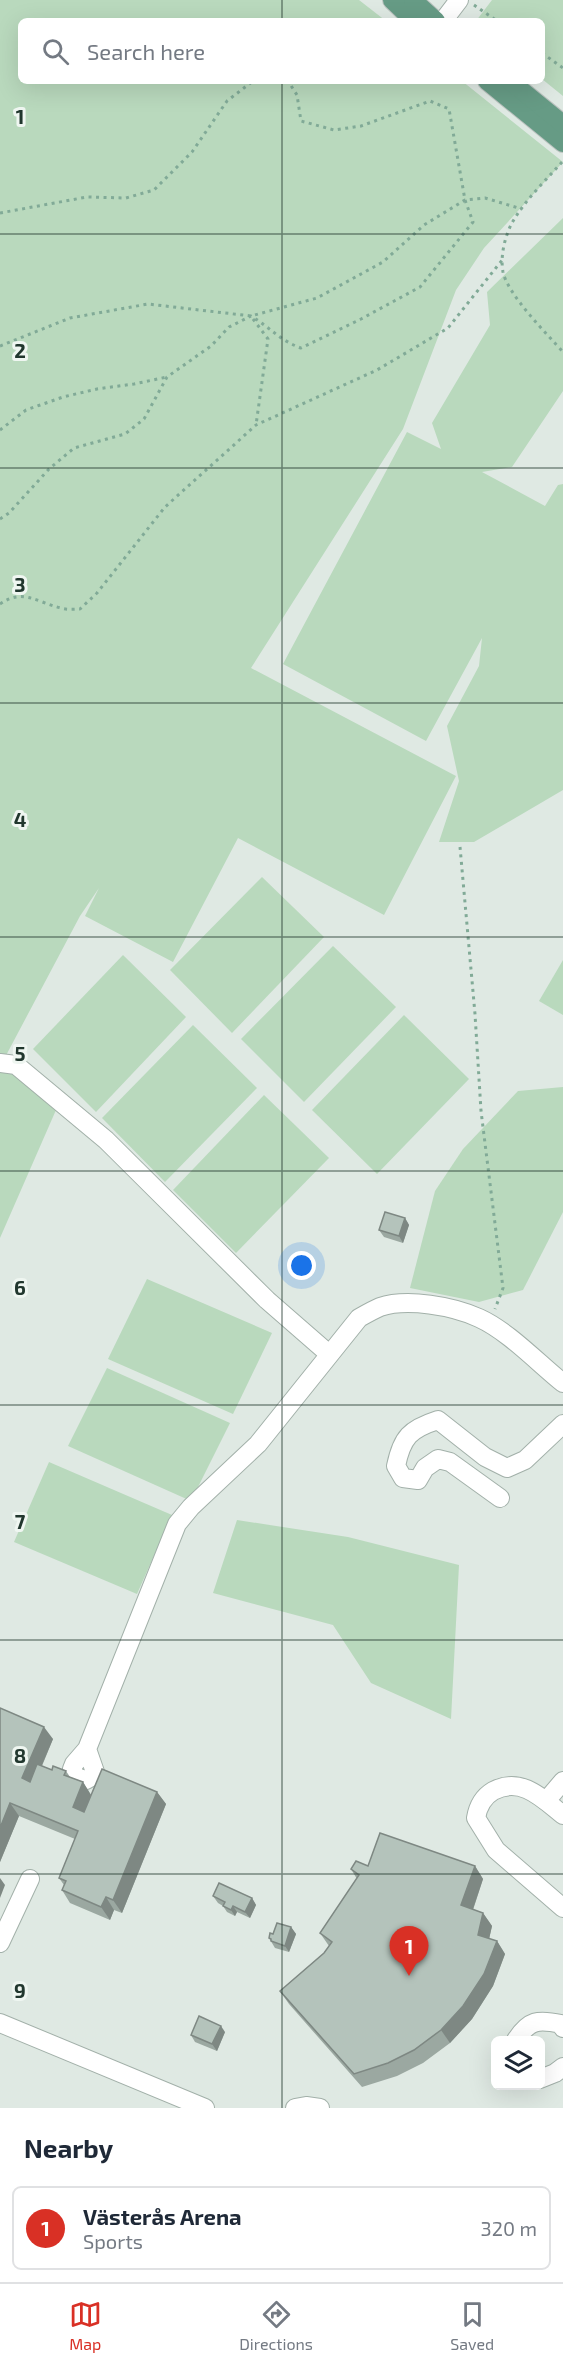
<!DOCTYPE html>
<meta charset="utf-8">
<style>
:root{--surface:#fff;--page:#f6f6f7;--text:#1f2937;--muted:#747a83;--line:#e0e1e3;--accent:#d93025}
body{margin:0;font-family:"Exo 2",sans-serif;background:var(--page);color:var(--text)}
.controls{position:absolute;right:18px;bottom:18px;display:grid;overflow:hidden;border-radius:9px;box-shadow:0 6px 24px #0002}
.controls button{width:54px;height:54px;display:grid;place-items:center;padding:0;border:0;border-bottom:2px solid var(--line);background:var(--surface);color:var(--text);font:30px sans-serif}
.you{position:absolute;left:302px;top:1266px;width:21px;height:21px;margin:-15px;border:4px solid #fff;border-radius:50%;background:#1a73e8;box-shadow:0 0 0 9px #1a73e833}
.badge{display:grid;place-items:center;width:39px;height:39px;border-radius:50%;background:var(--accent);color:#fff;font-size:20px;font-weight:700}
.pin{position:absolute;translate:-50% -50px;filter:drop-shadow(0 2px 3px #0008)}
.pin::after{content:'';position:absolute;top:32px;width:21px;height:18px;background:inherit;clip-path:polygon(0 0,100% 0,50% 100%)}
.list{margin:0;padding:0;list-style:none}
h2{display:flex;justify-content:space-between;align-items:center;height:78px;margin:0;padding:0 24px;font-size:26px}
h2 small{font-size:20px;font-weight:400;color:var(--muted)}
.list li{display:grid;grid-template-columns:39px 1fr auto;gap:18px;align-items:center;box-sizing:border-box;height:84px;margin:0 12px 12px;padding:0 12px;border:2px solid var(--line);border-radius:9px}
.list b{display:block;font-size:22px;white-space:nowrap}
.list p{margin:0;font-size:20px;white-space:nowrap;color:var(--muted)}
.list em{font-size:20px;font-style:normal;color:var(--muted)}
.icon{flex:none;width:33px;height:33px;fill:none;stroke:currentColor;stroke-width:2;stroke-linecap:round;stroke-linejoin:round}
.map{position:relative;flex:none;width:563px;height:2108px;overflow:hidden}
.search{position:absolute;background:var(--surface);box-shadow:0 6px 24px #0002;left:18px;right:18px;top:18px;height:66px;display:flex;align-items:center;gap:15px;box-sizing:border-box;padding:0 21px;border-radius:9px;color:var(--muted);font-size:22px}
.sheet{height:174px;background:var(--surface)}
nav{display:flex;justify-content:space-around;align-items:center;box-sizing:border-box;height:84px;border-top:2px solid var(--line);background:var(--surface);font-size:16px;color:var(--muted)}
nav a{display:grid;justify-items:center;gap:3px}
nav .on{color:var(--accent)}
.map>svg:first-child{display:block}
.green{fill:#b9d9bd}
.lines{fill:none;stroke-linecap:round;stroke-linejoin:round}
.minor-casing{stroke:#a2b0a9;stroke-width:20}
.major-casing{stroke:#bcc3c0;stroke-width:20}
.path{stroke:#81aa97;stroke-width:3;stroke-dasharray:3 4.5;stroke-linecap:butt}
.minor{stroke:#fff;stroke-width:18}
.major{stroke:#669b85;stroke-width:18}
.wall{fill:#9ba8a1}
.shaded-wall{fill:#7e8883}
.building{fill:#b4c3bb;stroke:#7e8883;stroke-width:1.5}
.grid{fill:none;stroke:#21372e;stroke-width:1.5;stroke-opacity:0.55}
.grid-label{font-size:20px;text-anchor:middle;font-weight:bold;fill:#21372e;stroke:#eff6f1;stroke-width:6;stroke-linejoin:round;paint-order:stroke}
</style>
<div class="map">
<svg width="563" height="2108" viewBox="0 0 563 2108">
<rect width="100%" height="100%" fill="#dfe9e3"/>
<g class="green">
<path d="M0 0H359L386 21H21V81H462L563 162 484 248 456 290 403 429 251 668 456 776 384 915 238 838 173 962 85 916 99 888 80 916 2 1063 56 1110 0 1238Z"/>
<path d="M492 0H563V96L542 79V21H476Z"/>
<path d="M563 218V391L512 467 482 472 545 506 558 485 563 484V790L474 842H439L459 781 447 726 479 666 482 638 426 741 283 664 407 432 441 449 432 423 490 325 487 292Z"/>
<path d="M262 877 324 937 232 1033 170 970Z"/>
<path d="M333 946 396 1007 304 1102 241 1039Z"/>
<path d="M123 955 186 1017 96 1112 33 1049Z"/>
<path d="M563 960V1015L539 1001Z"/>
<path d="M404 1015 469 1079 377 1174 312 1110Z"/>
<path d="M193 1025 257 1088 165 1182 102 1118Z"/>
<path d="M563 1087V1212L523 1290 479 1302 410 1288 435 1191 463 1149 518 1091Z"/>
<path d="M264 1095 329 1158 236 1253 173 1190Z"/>
<path d="M147 1279 272 1333 233 1414 108 1359Z"/>
<path d="M107 1368 230 1423 191 1501 68 1446Z"/>
<path d="M49 1462 172 1515 137 1594 14 1542Z"/>
<path d="M237 1520 348 1537 459 1565 451 1719 371 1683 333 1625 213 1593Z"/>
</g>
<g class="lines">
<defs>
<g id="minor">
<path d="M443 21 459 0"/>
<path d="M0 1063 16 1065 106 1140 267 1300 329 1354"/>
<path d="M500 1498 450 1462 438 1459 425 1468 418 1480 403 1478 396 1466C402 1437 410 1429 438 1420L485 1457 507 1468 525 1460 563 1424"/>
<path d="M87 1749 95 1772 93 1776 86 1780 76 1777 72 1769 74 1764 87 1749 177 1524 191 1507 258 1444 359 1318C366 1314 373 1310 380 1307 407 1298 453 1306 479 1318 508 1331 538 1363 563 1383"/>
<path d="M546 1801 563 1781"/>
<path d="M563 1815C542 1798 521 1776 493 1791 483 1797 478 1806 476 1818L496 1850 563 1908"/>
<path d="M0 1943 30 1879"/>
<path d="M0 2023 205 2108"/>
<path d="M516 2040C529 2020 538 2019 561 2024L563 2028"/>
<path d="M540 2079 555 2073 563 2067"/>
<path d="M295 2108 306 2106 320 2108"/>
</g>
<g id="major">
<path d="M392 0 414 21"/>
<path d="M413 0 436 21"/>
<path d="M487 81 563 143"/>
<path d="M510 81 563 124"/>
</g>
</defs>
<use href="#minor" class="minor-casing"/>
<use href="#major" class="major-casing"/>
<g class="path">
<path d="M474 5 497 21"/>
<path d="M542 53 563 68"/>
<path d="M562 162C545 181 525 200 512 223 505 236 500 256 503 272 508 295 547 334 563 352"/>
<path d="M0 213 87 197 126 198 154 190 192 152 227 101 253 81"/>
<path d="M253 319 268 339 256 425"/>
<path d="M0 346 70 318 148 304 251 316 317 298 383 262 424 225 465 200 485 198 522 209"/>
<path d="M0 430 26 410 63 397 97 389 134 384 167 377"/>
<path d="M0 519 9 513 49 469 74 448 125 434 144 419 167 377 211 346 229 327 251 316C271 328 279 340 301 348L361 319 420 287 473 222 465 200 449 109 430 101 361 126 334 130 301 121 297 95 288 81"/>
<path d="M0 604C23 588 36 602 61 608 67 610 74 609 80 609L97 593 165 507 256 425 377 370 448 328 503 259"/>
<path d="M460 847 475 1014 481 1111 503 1288 495 1309"/>
</g>
<use href="#minor" class="minor"/>
<use href="#major" class="major"/>
</g>
<g class="wall">
<path d="M405 1218 409 1225 403 1243 384 1237 379 1230Z"/>
<path d="M0 1708 53 1739 42 1766 52 1770 66 1771 70 1777 83 1782 91 1795 157 1792 166 1804 122 1913 114 1910 110 1920 70 1903 62 1890 64 1885 59 1878 75 1839 19 1816 0 1862Z"/>
<path d="M368 1866H475L483 1879 473 1910 483 1913 492 1926 489 1939 497 1941 505 1954 493 1986 472 2019 450 2043 423 2063 397 2076 362 2087 289 2004 280 1991 324 1953 329 1946 320 1933 357 1879 351 1869Z"/>
<path d="M213 1896 252 1898 256 1905 250 1918 237 1912 235 1916 227 1912 223 1906 218 1903Z"/>
<path d="M291 1927 296 1934 289 1952 275 1948 269 1938 273 1934Z"/>
<path d="M225 2032 217 2051 195 2042 191 2035Z"/>
</g>
<g class="shaded-wall">
<path d="M405 1218 409 1225 403 1243 399 1236Z"/>
<path d="M44 1727 53 1739 31 1791 22 1778Z"/>
<path d="M83 1782 91 1795 81 1819 73 1807Z"/>
<path d="M157 1792 166 1804 122 1913 113 1900Z"/>
<path d="M10 1803 19 1816 0 1862V1828Z"/>
<path d="M475 1866 483 1879 470 1918 461 1905Z"/>
<path d="M0 1878 5 1885 0 1898Z"/>
<path d="M106 1897 114 1910 110 1920 101 1907Z"/>
<path d="M252 1898 256 1905 250 1918 245 1912Z"/>
<path d="M233 1906 237 1912 235 1916 231 1910Z"/>
<path d="M483 1913 492 1926 487 1948 478 1935Z"/>
<path d="M291 1927 296 1934 289 1952 285 1946Z"/>
<path d="M497 1941 505 1954 493 1986 472 2019 450 2043 441 2030Z"/>
<path d="M221 2026 225 2032 217 2051 212 2044Z"/>
</g>
<g class="building">
<path d="M385 1212 405 1218 399 1236 379 1230Z"/>
<path d="M0 1708 44 1727 22 1778 30 1782 37 1764 52 1770 53 1766 66 1771 64 1775 83 1782 73 1807 84 1812 102 1769 157 1792 113 1900 106 1897 101 1907 62 1890 66 1881 59 1878 78 1831 10 1803 0 1828Z"/>
<path d="M380 1833 475 1866 461 1905 483 1913 478 1935 497 1941 484 1974 463 2006 441 2030 414 2050 388 2063 354 2074 280 1991 324 1953 332 1942 320 1933 359 1875 351 1869 356 1861 368 1866Z"/>
<path d="M219 1883 252 1898 245 1912 233 1906 231 1910 223 1906 225 1902 213 1896Z"/>
<path d="M277 1923 291 1927 285 1946 271 1941V1939L269 1938 270 1933 273 1934Z"/>
<path d="M199 2016 221 2026 212 2044 191 2035Z"/>
</g>
<path class="grid" d="M282 0V21M282 81V2108M0 234H563M0 468H563M0 703H563M0 937H563M0 1171H563M0 1405H563M0 1640H563M0 1874H563"/>
<g class="grid-label">
<text x="20" y="124">1</text>
<text x="20" y="358">2</text>
<text x="20" y="592">3</text>
<text x="20" y="827">4</text>
<text x="20" y="1061">5</text>
<text x="20" y="1295">6</text>
<text x="20" y="1529">7</text>
<text x="20" y="1763">8</text>
<text x="20" y="1998">9</text>
</g>
</svg>
<div class="controls">
<button><svg class="icon" aria-label="layers" viewBox="0 0 24 24"><path d="M12 4l9 5-9 5-9-5zM3 14l9 5 9-5"/></svg></button>
</div>
<div class="you"></div>
<div class="pin badge" style="left:409px;top:1976px">1</div>
<div class="search"><svg class="icon" aria-label="search" viewBox="0 0 24 24"><circle cx="10" cy="10" r="6"/><path d="M15 15l6 6"/></svg>Search here</div>
</div>
<section class="sheet">
<h2>Nearby<small></small></h2>
<ul class="list">
<li><span class="badge">1</span><div><b>Västerås Arena</b><p>Sports</p></div><em>320 m</em></li>
</ul>
</section>
<nav>
<a class="on"><svg class="icon" aria-label="map" viewBox="0 0 24 24"><path d="M3 6l6-2 6 2 6-2v14l-6 2-6-2-6 2zM9 4v14M15 6v14"/></svg>Map</a>
<a><svg class="icon" aria-label="directions" viewBox="0 0 24 24"><path d="M12 3l9 9-9 9-9-9zM9 14v-3h6M13 9l2 2-2 2"/></svg>Directions</a>
<a><svg class="icon" aria-label="saved" viewBox="0 0 24 24"><path d="M7 4h10v16l-5-4-5 4z"/></svg>Saved</a>
</nav>
